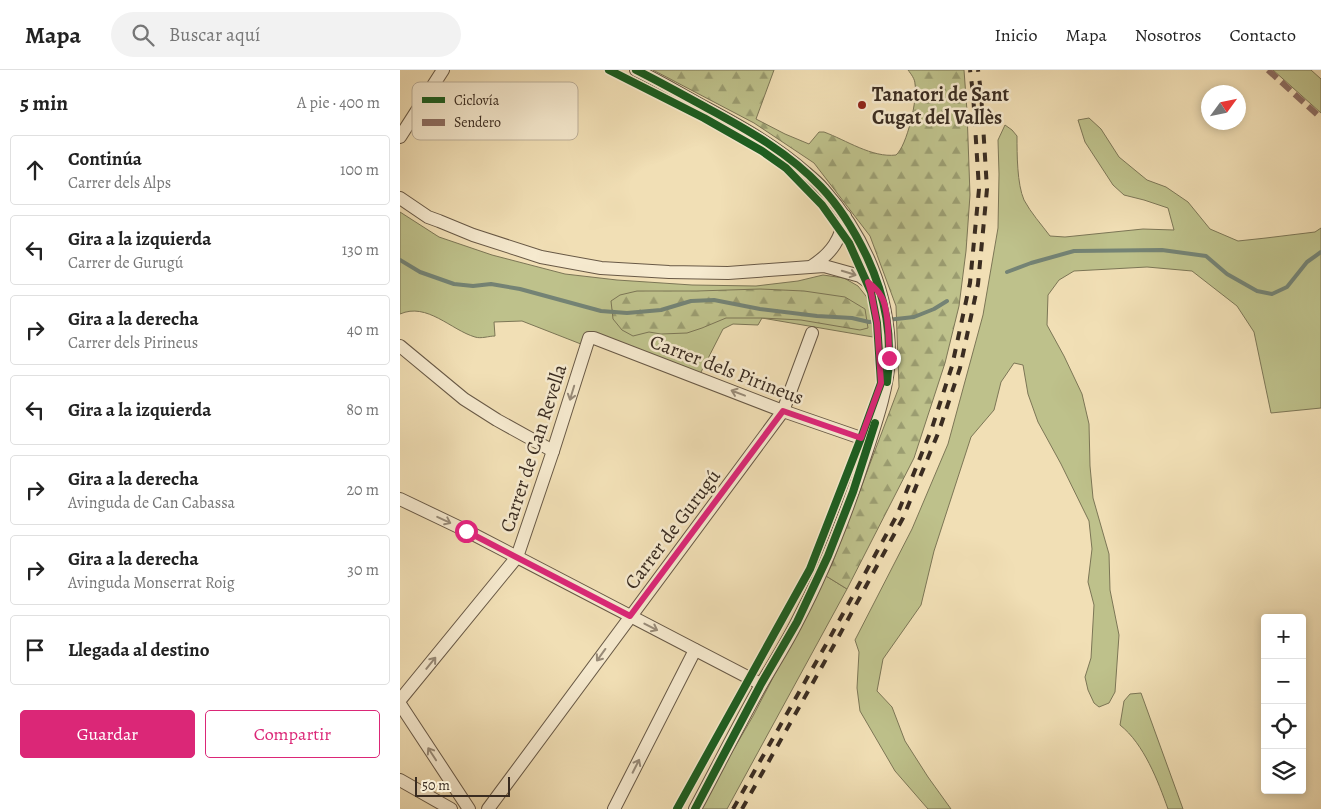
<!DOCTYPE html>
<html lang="es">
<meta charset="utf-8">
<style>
:root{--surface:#fff;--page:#f2f2f2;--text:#222;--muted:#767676;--line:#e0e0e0;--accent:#db2777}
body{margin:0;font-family:Alegreya,serif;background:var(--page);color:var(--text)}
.controls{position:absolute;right:15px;bottom:15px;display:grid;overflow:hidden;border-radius:5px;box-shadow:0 2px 8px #0003}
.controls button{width:45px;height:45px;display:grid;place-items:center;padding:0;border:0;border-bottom:1px solid var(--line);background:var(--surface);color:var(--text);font:25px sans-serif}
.compass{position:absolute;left:801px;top:15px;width:45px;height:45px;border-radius:50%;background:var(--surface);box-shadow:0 2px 8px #0003;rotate:57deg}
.scale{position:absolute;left:15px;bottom:12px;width:95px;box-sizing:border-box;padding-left:5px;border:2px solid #3a2c21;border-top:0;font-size:14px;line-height:18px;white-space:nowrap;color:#3a2c21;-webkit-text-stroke:4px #f6eacf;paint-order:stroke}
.stop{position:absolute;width:15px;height:15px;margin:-11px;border:4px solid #db2777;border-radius:50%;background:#fff}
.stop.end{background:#db2777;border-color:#fff;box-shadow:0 1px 5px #0008}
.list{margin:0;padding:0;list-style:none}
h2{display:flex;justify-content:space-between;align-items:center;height:65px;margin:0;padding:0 20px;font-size:21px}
h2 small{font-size:16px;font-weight:400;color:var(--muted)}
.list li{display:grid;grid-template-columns:32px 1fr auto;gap:15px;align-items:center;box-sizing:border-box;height:70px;margin:0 10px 10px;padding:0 10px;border:1px solid var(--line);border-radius:5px}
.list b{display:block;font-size:19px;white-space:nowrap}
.list p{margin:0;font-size:16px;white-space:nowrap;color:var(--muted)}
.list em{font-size:16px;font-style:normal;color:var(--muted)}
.actions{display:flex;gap:10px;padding:15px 20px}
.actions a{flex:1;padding:11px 0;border:1px solid var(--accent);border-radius:5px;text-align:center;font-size:18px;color:var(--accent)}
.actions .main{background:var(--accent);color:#fff}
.icon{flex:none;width:28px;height:28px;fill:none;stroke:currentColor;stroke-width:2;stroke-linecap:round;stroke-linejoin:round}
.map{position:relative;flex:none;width:921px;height:739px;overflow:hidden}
header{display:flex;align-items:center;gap:30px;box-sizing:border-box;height:70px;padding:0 25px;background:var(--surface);border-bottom:1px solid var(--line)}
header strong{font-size:24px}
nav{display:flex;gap:28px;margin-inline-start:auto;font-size:18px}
.search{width:350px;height:45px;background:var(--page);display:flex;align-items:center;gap:12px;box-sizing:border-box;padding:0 18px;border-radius:28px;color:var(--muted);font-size:19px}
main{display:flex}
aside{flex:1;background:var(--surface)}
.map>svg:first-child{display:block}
.grass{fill:#bec18b;stroke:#7c7656}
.forest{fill:url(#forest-firs);stroke:#7c7656}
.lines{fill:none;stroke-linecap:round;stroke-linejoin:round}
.stream{stroke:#748375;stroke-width:4}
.minor-casing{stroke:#685946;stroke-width:14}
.minor{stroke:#f6eacf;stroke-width:12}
.rail{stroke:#3a2c21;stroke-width:4;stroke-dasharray:9 9;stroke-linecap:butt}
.quiet{stroke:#8d6e63;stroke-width:6;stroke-dasharray:12 6;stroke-linecap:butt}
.cycleway-casing{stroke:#f6eacf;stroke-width:11}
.cycleway{stroke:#1b5e20;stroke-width:8}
.oneway{stroke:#988b78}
.route{stroke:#db2777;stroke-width:6}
.poi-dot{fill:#8f2418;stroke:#f6eacf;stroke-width:2}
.labels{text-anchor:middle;stroke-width:5;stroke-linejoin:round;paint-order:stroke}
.poi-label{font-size:20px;font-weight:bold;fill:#3a2c21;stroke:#f6eacf;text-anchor:start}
.street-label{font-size:20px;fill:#3a2c21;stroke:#f6eacf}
.key{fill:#f6eacf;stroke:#beb19b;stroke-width:1}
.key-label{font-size:14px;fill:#3a2c21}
</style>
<header>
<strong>Mapa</strong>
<div class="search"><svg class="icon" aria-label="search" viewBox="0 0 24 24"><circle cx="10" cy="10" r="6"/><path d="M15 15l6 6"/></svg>Buscar aquí</div>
<nav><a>Inicio</a><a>Mapa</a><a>Nosotros</a><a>Contacto</a></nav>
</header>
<main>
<aside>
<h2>5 min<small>A pie · 400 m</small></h2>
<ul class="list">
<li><svg class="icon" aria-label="ahead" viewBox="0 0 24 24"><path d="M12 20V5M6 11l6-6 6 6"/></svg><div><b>Continúa</b><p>Carrer dels Alps</p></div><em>100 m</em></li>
<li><svg class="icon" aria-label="left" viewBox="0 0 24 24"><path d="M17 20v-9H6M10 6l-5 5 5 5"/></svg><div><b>Gira a la izquierda</b><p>Carrer de Gurugú</p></div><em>130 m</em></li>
<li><svg class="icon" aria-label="right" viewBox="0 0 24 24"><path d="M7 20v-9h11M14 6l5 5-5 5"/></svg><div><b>Gira a la derecha</b><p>Carrer dels Pirineus</p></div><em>40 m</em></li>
<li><svg class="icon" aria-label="left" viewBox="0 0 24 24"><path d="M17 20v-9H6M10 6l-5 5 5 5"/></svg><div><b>Gira a la izquierda</b></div><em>80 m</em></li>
<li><svg class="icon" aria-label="right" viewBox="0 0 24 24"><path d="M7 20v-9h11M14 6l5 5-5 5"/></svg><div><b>Gira a la derecha</b><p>Avinguda de Can Cabassa</p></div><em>20 m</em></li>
<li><svg class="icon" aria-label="right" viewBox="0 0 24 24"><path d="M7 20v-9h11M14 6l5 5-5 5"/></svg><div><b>Gira a la derecha</b><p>Avinguda Monserrat Roig</p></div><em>30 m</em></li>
<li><svg class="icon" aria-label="arrive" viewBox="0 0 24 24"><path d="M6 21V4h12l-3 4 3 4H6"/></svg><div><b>Llegada al destino</b></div></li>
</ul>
<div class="actions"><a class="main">Guardar</a><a>Compartir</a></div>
</aside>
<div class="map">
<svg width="921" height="739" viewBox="0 0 921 739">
<defs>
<pattern id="forest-firs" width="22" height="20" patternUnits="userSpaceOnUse" patternTransform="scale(1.25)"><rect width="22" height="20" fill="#bec18b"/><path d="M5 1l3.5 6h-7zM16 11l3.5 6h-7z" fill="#9b9d71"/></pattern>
</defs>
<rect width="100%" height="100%" fill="#f1dfb5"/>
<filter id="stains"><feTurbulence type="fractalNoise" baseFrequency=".004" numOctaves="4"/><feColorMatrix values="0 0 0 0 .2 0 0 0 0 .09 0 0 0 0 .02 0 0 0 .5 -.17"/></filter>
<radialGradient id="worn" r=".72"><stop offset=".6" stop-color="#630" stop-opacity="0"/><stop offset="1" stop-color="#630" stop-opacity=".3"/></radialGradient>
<g class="grass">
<path d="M873 0H911L921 9V43Z"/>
<path d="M689 48 701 59 719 87 747 110 766 117 788 132 810 159 838 171 866 168 915 162 921 158V338L871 343 854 262 837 236 792 201 747 197 674 201 659 210 648 225 647 255 664 286 682 324 689 354 690 396 693 428 709 484 710 520 719 565 715 622 709 633 699 637 694 633 688 620 685 607 691 588 694 535 688 512 692 479 689 451 661 394 638 352 628 324 623 295 614 293 601 312 594 340 571 367 534 481 521 535 483 589 477 621 492 637 505 671 528 707 551 739H528L495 701 460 641 457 618 459 582 455 570 512 459 548 374 583 245 598 158 599 104 598 70 605 55 612 60 617 66C617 84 617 114 624 130 631 143 641 154 650 166L665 167 743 159 774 160 768 138 744 130 724 125 713 115 685 72 678 50Z"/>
<path d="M0 142 39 167 92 185 165 204 217 210 292 215 356 216 398 211 423 205 444 208 458 216 466 226 471 236 473 267 362 248 358 255 333 254 323 259 298 308 195 268 186 276 122 251 94 252 95 266C89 266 81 269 75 267 51 260 27 232 0 244Z"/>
<path d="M426 506 447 519 327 739H299L353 646Z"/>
<path d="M741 623 783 739H768C758 711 744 674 720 655L724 631 730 624Z"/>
</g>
<g class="forest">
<path d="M253 0H374L356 49 385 64 409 74 419 62H424C446 70 472 88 496 85 507 76 518 28 515 14 515 9 511 4 508 0H564L567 41 570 125 566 181 559 236 545 293 514 388 447 519 426 506 432 494 499 317 496 236 470 166 414 93 354 53Z"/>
<path d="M360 219 404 221 445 227 465 239 468 258 460 260 401 250 362 248H326L302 258 287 263 261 264 249 262 233 266 222 260 213 249 211 231 220 225 237 221H297Z"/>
</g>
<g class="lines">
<g class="stream">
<path d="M0 190 20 202 54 214 73 216 91 214 120 219 201 241 227 243 261 240 291 231 314 230 360 239 417 246 452 248 469 252 514 247 534 239 547 231"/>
<path d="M607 202 631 193 674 181 762 180 806 186 827 204 857 221 872 224 887 217 907 192 921 182"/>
</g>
<defs>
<g id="minor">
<path d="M236 0C261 12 284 26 308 39 343 58 377 77 406 103 412 108 418 113 423 119 464 165 490 225 489 288 488 317 476 352 467 380 448 439 426 497 397 552 386 574 373 594 361 615 338 656 317 698 295 739"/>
<path d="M0 67 43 0"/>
<path d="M0 128 28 147 39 151 73 165 141 187 201 198 269 202 328 203 424 196 460 206 474 216 480 224"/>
<path d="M412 196C432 183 441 169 445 146"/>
<path d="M0 276 64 329 97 350 153 381"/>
<path d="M0 429 67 461 361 614"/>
<path d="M0 630 117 487 153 381 189 268H194L383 341 461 368"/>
<path d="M0 634 69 739"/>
<path d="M0 710 51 739"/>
<path d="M88 739 383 341 412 263"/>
<path d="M214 739 295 580"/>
</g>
</defs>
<use href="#minor" class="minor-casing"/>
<use href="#minor" class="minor"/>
<g class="rail">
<path d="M333 739 428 571 497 445 532 358 552 296 570 213 579 119 573 23 570 0"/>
<path d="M342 739 434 575 503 448 539 361 560 298 578 214 587 119 581 22 578 0"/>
</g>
<path class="quiet" d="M868 0 921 48"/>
<defs>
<g id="cycleway">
<path d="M209 0 304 48 362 81 386 98 422 135 449 173 471 222 477 253 481 313 461 368 410 499 277 739"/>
<path d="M236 0C260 12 283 25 307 38 348 60 389 83 421 117 441 138 455 162 467 187 486 228 493 267 487 312"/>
<path d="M295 739 361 614 397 552 428 486 453 422 475 353"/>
</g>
</defs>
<use href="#cycleway" class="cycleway-casing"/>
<use href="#cycleway" class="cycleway"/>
</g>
<defs><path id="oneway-shaft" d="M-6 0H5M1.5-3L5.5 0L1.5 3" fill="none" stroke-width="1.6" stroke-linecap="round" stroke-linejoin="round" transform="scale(1.25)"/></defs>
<g class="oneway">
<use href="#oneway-shaft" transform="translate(449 203) rotate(17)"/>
<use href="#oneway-shaft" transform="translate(172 323) rotate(107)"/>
<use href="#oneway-shaft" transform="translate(338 323) rotate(-159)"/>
<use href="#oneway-shaft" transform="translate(44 450) rotate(25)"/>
<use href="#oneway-shaft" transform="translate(251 557) rotate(27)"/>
<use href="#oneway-shaft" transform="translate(201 585) rotate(126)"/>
<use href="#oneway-shaft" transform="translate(31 593) rotate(-51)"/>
<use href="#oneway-shaft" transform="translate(32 684) rotate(-123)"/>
<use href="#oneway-shaft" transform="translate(236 696) rotate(-63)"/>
</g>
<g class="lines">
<path class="route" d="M66 461 230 546 383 341 461 368 481 313 477 253 471 222 468 212C473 216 478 220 481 226 489 238 489 273 489 288"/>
</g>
<circle class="poi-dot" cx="462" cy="35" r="5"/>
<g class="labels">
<g class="poi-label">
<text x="472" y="31">Tanatori de Sant<tspan x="472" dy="23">Cugat del Vallès</tspan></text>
</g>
<g class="street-label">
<text transform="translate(327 299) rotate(21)" y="7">Carrer dels Pirineus</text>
<text transform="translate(133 378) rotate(-72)" y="7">Carrer de Can Revella</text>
<text transform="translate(272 459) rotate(-53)" y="7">Carrer de Gurugú</text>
</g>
</g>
<rect x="12" y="12" width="166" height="58" rx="8" class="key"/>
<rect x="22" y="27" width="23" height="6" fill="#1b5e20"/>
<rect x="22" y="49" width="23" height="7" fill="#8d6e63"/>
<g class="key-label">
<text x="54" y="35">Ciclovía</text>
<text x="54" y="57">Sendero</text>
</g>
<rect width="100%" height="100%" filter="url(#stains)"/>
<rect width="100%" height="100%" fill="url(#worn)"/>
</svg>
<div class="controls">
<button>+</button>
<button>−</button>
<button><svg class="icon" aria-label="locate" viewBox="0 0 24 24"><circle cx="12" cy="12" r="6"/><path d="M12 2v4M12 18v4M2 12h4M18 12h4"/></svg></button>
<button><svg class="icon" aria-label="layers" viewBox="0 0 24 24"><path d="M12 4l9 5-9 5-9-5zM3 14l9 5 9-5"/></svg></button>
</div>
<svg class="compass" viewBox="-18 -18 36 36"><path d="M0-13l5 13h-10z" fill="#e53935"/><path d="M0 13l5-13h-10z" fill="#767676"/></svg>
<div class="scale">50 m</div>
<div class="stop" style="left:66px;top:461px"></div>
<div class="stop end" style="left:489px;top:288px"></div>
</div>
</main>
